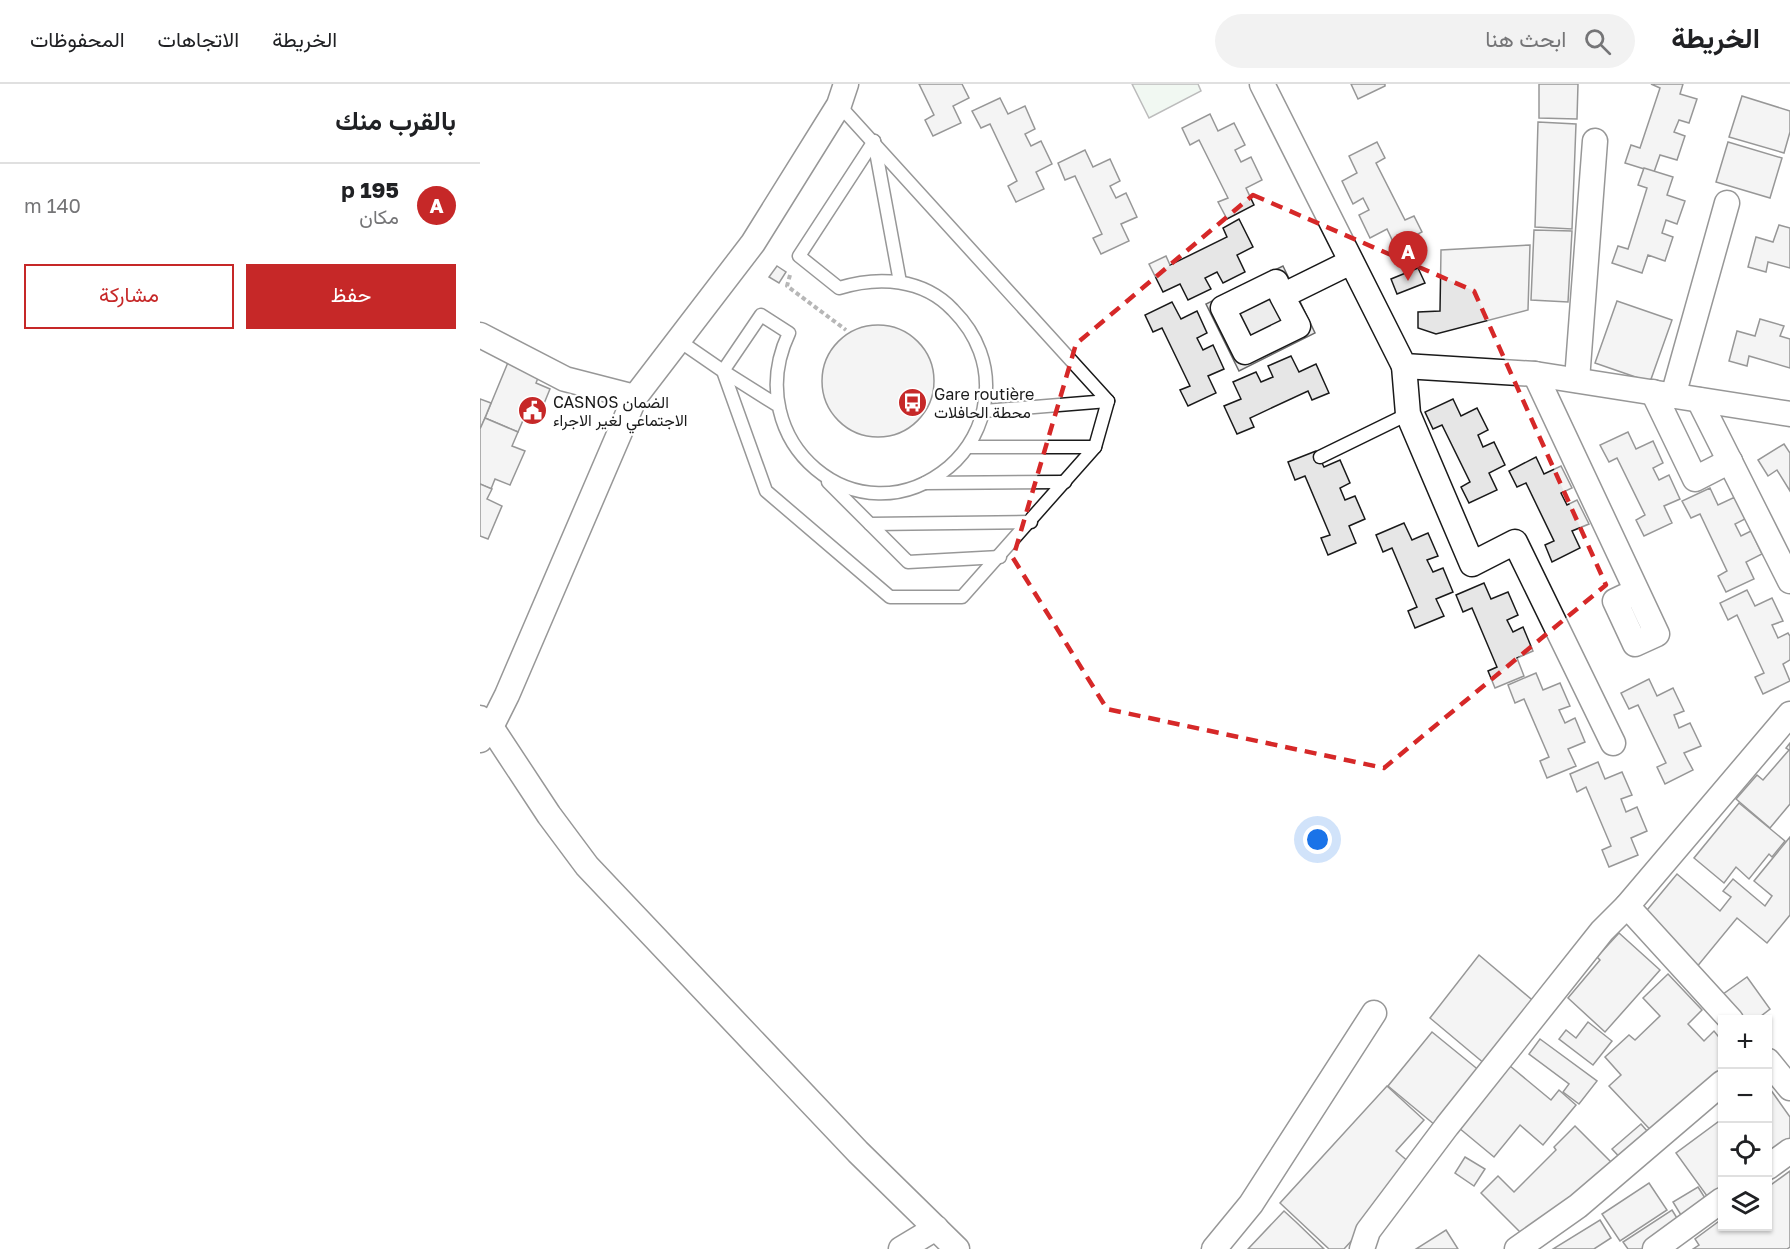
<!DOCTYPE html>
<html lang="ar">
<meta charset="utf-8">
<style>
:root{--surface:#fff;--page:#f2f2f2;--text:#202124;--muted:#757577;--line:#e0e0e0;--accent:#c62828}
body{margin:0;font-family:"Golos Text",Vazirmatn,sans-serif;background:var(--page);color:var(--text);direction:rtl}
.controls{position:absolute;right:18px;bottom:18px;display:grid;overflow:hidden;border-radius:0px;box-shadow:0 2px 4px #0004}
.controls button{width:54px;height:54px;display:grid;place-items:center;padding:0;border:0;border-bottom:2px solid var(--line);background:var(--surface);color:var(--text);font:30px sans-serif}
.you{position:absolute;left:838px;top:756px;width:21px;height:21px;margin:-15px;border:4px solid #fff;border-radius:50%;background:#1a73e8;box-shadow:0 0 0 9px #1a73e833}
.badge{display:grid;place-items:center;width:39px;height:39px;border-radius:50%;background:var(--accent);color:#fff;font-size:20px;font-weight:700}
.pin{position:absolute;translate:-50% -50px;filter:drop-shadow(0 2px 3px #0008)}
.pin::after{content:'';position:absolute;top:32px;width:21px;height:18px;background:inherit;clip-path:polygon(0 0,100% 0,50% 100%)}
.list{margin:0;padding:0;list-style:none}
h2{display:flex;justify-content:space-between;align-items:center;height:78px;margin:0;padding:0 24px;font-size:26px}
h2 small{font-size:20px;font-weight:400;color:var(--muted)}
.list li{display:grid;grid-template-columns:39px 1fr auto;gap:18px;align-items:center;box-sizing:border-box;height:84px;padding:0 24px;border-top:2px solid var(--line)}
.list b{display:block;font-size:22px;white-space:nowrap}
.list p{margin:0;font-size:20px;white-space:nowrap;color:var(--muted)}
.list em{font-size:20px;font-style:normal;color:var(--muted)}
.actions{display:flex;gap:12px;padding:18px 24px}
.actions a{flex:1;padding:14px 0;border:2px solid var(--accent);border-radius:0px;text-align:center;font-size:21px;color:var(--accent)}
.actions .main{background:var(--accent);color:#fff}
.icon{flex:none;width:33px;height:33px;fill:none;stroke:currentColor;stroke-width:2;stroke-linecap:round;stroke-linejoin:round}
.map{position:relative;flex:none;width:1310px;height:1165px;overflow:hidden;direction:ltr}
header{display:flex;align-items:center;gap:36px;box-sizing:border-box;height:84px;padding:0 30px;background:var(--surface);border-bottom:2px solid var(--line)}
header strong{font-size:28px}
nav{display:flex;gap:33px;margin-inline-start:auto;font-size:21px}
.search{width:420px;height:54px;background:var(--page);display:flex;align-items:center;gap:15px;box-sizing:border-box;padding:0 21px;border-radius:33px;color:var(--muted);font-size:22px}
main{display:flex}
aside{flex:1;background:var(--surface)}
.map>svg:first-child{display:block}
.green{fill:#e0efe3;stroke:#6a6a6a;stroke-width:1.5}
.parking{fill:#ededed;stroke:#6a6a6a;stroke-width:1.5}
.building{fill:#e6e6e6;stroke:#1a1a1a;stroke-width:1.5}
.lines{fill:none;stroke-linecap:round;stroke-linejoin:round}
.lane-casing{stroke:#1a1a1a;stroke-width:15}
.street-casing{stroke:#1a1a1a;stroke-width:27}
.path{stroke:#5f5f5f;stroke-width:4;stroke-dasharray:4.5 3;stroke-linecap:butt}
.lane{stroke:#fff;stroke-width:12}
.street{stroke:#fff;stroke-width:24}
.marked{fill:none;stroke:#d62828;stroke-width:4.5;stroke-dasharray:12 8;stroke-linejoin:round}
.labels{text-anchor:middle;stroke-width:4.5;stroke-linejoin:round;paint-order:stroke}
.poi-label{font-size:16px;fill:#1a1a1a;stroke:#fff;text-anchor:start}
</style>
<header>
<strong>الخريطة</strong>
<div class="search"><svg class="icon" aria-label="search" viewBox="0 0 24 24"><circle cx="10" cy="10" r="6"/><path d="M15 15l6 6"/></svg>ابحث هنا</div>
<nav><a>الخريطة</a><a>الاتجاهات</a><a>المحفوظات</a></nav>
</header>
<main>
<div class="map">
<svg width="1310" height="1165" viewBox="0 0 1310 1165">
<rect width="100%" height="100%" fill="#fff"/>
<path class="green" d="M652 0H718L721 7 669 34Z"/>
<path class="parking" d="M803 182 835 249 759 287 726 220Z"/>
<g class="building">
<path d="M439 0H482L489 14 473 22 481 39 453 52 445 36 454 31Z"/>
<path d="M871 0H905V2L878 15Z"/>
<path d="M1059 0H1098L1097 35 1059 34Z"/>
<path d="M1171 0H1203L1200 10 1217 15 1209 39 1199 36 1194 48 1205 52 1197 76 1180 71 1174 88 1145 79 1151 61 1160 64 1180 4Z"/>
<path d="M1262 12 1310 27V48L1304 69 1249 53Z"/>
<path d="M520 14 528 30 545 22 555 45 545 50 551 62 561 57 572 80 556 88 564 105 536 118 528 102 537 97 510 40 501 44 492 27Z"/>
<path d="M730 30 738 47 754 39 765 61 755 66 761 78 771 73 782 96 766 104 774 121 747 135 738 118 748 114 719 56 710 61 702 44Z"/>
<path d="M1058 38 1096 40 1092 145 1055 143Z"/>
<path d="M897 58 905 74 896 79 925 136 934 132 942 148 915 162 907 145 890 154 879 131 889 126 883 114 873 120 862 97 877 89 869 72Z"/>
<path d="M1248 58 1302 74 1290 114 1236 98Z"/>
<path d="M605 66 613 83 630 75 640 97 630 102 636 114 646 109 657 133 641 140 649 157 621 170 613 154 622 150 595 92 585 96 578 79Z"/>
<path d="M1164 84 1193 93 1187 111 1205 117 1197 140 1186 136 1182 149 1193 153 1185 177 1168 171 1162 189 1132 179 1138 162 1148 165 1167 104 1158 101Z"/>
<path d="M759 135 773 163 757 171 765 188 743 199 737 188 725 194 731 205 708 216 700 200 683 208 669 180 686 172 690 181 747 153 743 144Z"/>
<path d="M1299 141 1310 144V184L1288 178 1286 188 1268 183 1276 153 1293 158Z"/>
<path d="M1054 146 1092 147 1088 218 1051 216Z"/>
<path d="M1050 161 1048 226 956 250 938 244V228L960 227 961 166Z"/>
<path d="M297 182 306 188 299 199 289 193Z"/>
<path d="M938 184 945 199 917 210 911 195Z"/>
<path d="M1137 217 1192 236 1170 298 1115 279Z"/>
<path d="M692 218 701 235 717 227 727 249 717 254 723 266 733 261 744 285 728 292 736 309 708 322 700 306 710 302 682 244 673 248 665 231Z"/>
<path d="M1280 235 1304 242 1300 252 1310 255V284L1269 272 1267 282 1249 277 1257 247 1275 252Z"/>
<circle cx="398" cy="297" r="56"/>
<path d="M811 272 819 288 836 280 849 309 832 316 828 307 770 334 774 343 757 350 744 322 761 315 753 298 776 288 781 298 793 293 788 282Z"/>
<path d="M29 276 60 289 56 299 70 305 56 339 44 334 38 348 5 334Z"/>
<path d="M0 315 11 319 0 346Z"/>
<path d="M973 315 981 332 997 324 1008 346 998 351 1003 363 1014 358 1025 381 1009 389 1017 406 989 419 981 403 990 398 962 341 953 345 945 328Z"/>
<path d="M5 334 38 348 32 362 45 367 30 401 15 395 11 405 0 400V345Z"/>
<path d="M1148 348 1156 365 1173 357 1183 379 1173 384 1179 396 1189 391 1200 415 1184 422 1192 439 1164 452 1156 436 1165 431 1137 374 1129 378 1120 361Z"/>
<path d="M1304 360 1310 369V407L1297 386 1288 392 1278 376Z"/>
<path d="M836 367 844 383 860 376 870 399 860 404 865 416 875 412 885 435 869 442 876 459 848 471 841 454 850 451 825 392 815 396 808 378Z"/>
<path d="M1056 373 1064 390 1081 382 1092 404 1081 409 1087 421 1097 416 1109 440 1092 447 1100 464 1072 478 1065 461 1074 457 1046 399 1037 403 1029 387Z"/>
<path d="M0 400 12 405 7 415 22 422 8 455 0 452Z"/>
<path d="M1230 404 1238 421 1255 413 1265 435 1255 440 1261 452 1271 447 1282 470 1266 478 1274 495 1246 508 1238 492 1247 487 1220 430 1211 434 1202 417Z"/>
<path d="M924 439 932 456 948 449 958 472 947 476 953 488 963 484 973 508 956 515 964 532 935 544 928 527 937 523 912 464 903 468 896 451Z"/>
<path d="M1004 499 1011 515 1028 508 1038 531 1027 536 1033 548 1043 543 1053 567 1037 574 1044 592 1015 604 1008 587 1017 583 992 524 983 528 976 511Z"/>
<path d="M1267 506 1275 522 1292 514 1303 537 1292 541 1298 554 1308 549 1310 552V576L1303 580 1310 597 1283 610 1275 593 1284 589 1257 531 1248 536 1240 519Z"/>
<path d="M1056 589 1063 606 1080 599 1090 622 1079 626 1085 639 1095 634 1105 658 1088 665 1096 682 1067 694 1060 677 1069 673 1044 615 1035 619 1028 601Z"/>
<path d="M1169 595 1177 612 1193 604 1204 627 1194 631 1199 644 1210 639 1221 662 1204 669 1213 686 1185 700 1177 683 1186 679 1158 621 1149 625 1141 609Z"/>
<path d="M1310 659V720L1290 744 1256 715 1277 691 1283 696 1309 666 1306 664Z"/>
<path d="M1118 678 1125 695 1142 688 1152 711 1141 715 1146 728 1157 723 1167 747 1151 754 1158 771 1129 783 1122 766 1131 762 1106 703 1097 708 1090 690Z"/>
<path d="M1259 719 1305 757 1292 773 1289 770 1269 795 1256 783 1244 799 1214 774Z"/>
<path d="M1310 753V831L1287 859 1257 834 1211 890 1153 843 1197 790 1240 827 1251 813 1243 807 1253 795 1285 822 1292 812 1274 797Z"/>
<path d="M1139 849 1180 886 1125 948 1088 914 1120 876 1117 873Z"/>
<path d="M999 871 1057 920 1005 980 950 934Z"/>
<path d="M1188 890 1222 926 1208 940 1224 957 1234 947 1242 957V997L1180 1056 1129 1002 1141 991 1125 973 1149 951 1155 956 1180 932 1163 914Z"/>
<path d="M1267 893 1290 925 1276 936H1255L1239 913Z"/>
<path d="M1108 938 1132 957 1113 981 1079 955 1086 946 1096 954Z"/>
<path d="M952 948 1006 992 961 1046 908 1002Z"/>
<path d="M1060 955 1117 997 1099 1020 1083 1008 1089 1000 1049 970Z"/>
<path d="M1030 982 1071 1016 1079 1006 1096 1021 1063 1061 1040 1041 1014 1073 979 1044Z"/>
<path d="M907 1002 944 1036 916 1067 937 1085 864 1165H849L800 1119Z"/>
<path d="M1288 1002 1310 1033V1062L1288 1078Z"/>
<path d="M1242 1035V1111L1232 1119 1196 1069Z"/>
<path d="M1161 1040 1174 1055 1146 1080 1132 1065Z"/>
<path d="M1095 1042 1135 1082 1054 1162 1001 1109 1018 1092 1034 1108 1076 1066 1074 1063Z"/>
<path d="M985 1073 1005 1085 994 1102 975 1089Z"/>
<path d="M1310 1087V1163L1307 1165H1213L1219 1161 1215 1155 1242 1135V1142H1288V1103Z"/>
<path d="M1169 1099 1187 1126 1140 1157 1122 1130Z"/>
<path d="M1218 1103 1232 1125 1207 1141 1193 1118Z"/>
<path d="M1192 1126 1208 1152 1188 1165H1148L1143 1158Z"/>
<path d="M804 1127 816 1138 844 1165H768Z"/>
<path d="M1120 1136 1131 1154 1114 1165H1073Z"/>
<path d="M966 1146 978 1165H936Z"/>
</g>
<g class="lines">
<defs>
<g id="lane">
<path d="M394 57 420 198"/>
<path d="M198 256 243 287 286 407 410 513H482L615 363 628 317 359 21"/>
<path d="M297 321 243 287 281 231 309 249C258 357 378 459 469 383 489 366 502 342 505 316 510 282 497 250 473 226 443 194 398 192 359 204L319 172 394 57"/>
<path d="M504 327 628 317"/>
<path d="M488 363H615"/>
<path d="M840 373 928 330"/>
<path d="M348 398 390 440 551 438"/>
<path d="M445 399 585 398"/>
<path d="M390 440 428 478 520 473"/>
</g>
<g id="street">
<path d="M782 0 924 282 1055 290 1310 330"/>
<path d="M802 212 818 242 765 268 743 224 796 198 802 212 871 178"/>
<path d="M0 251 85 295 155 313"/>
<path d="M924 282 928 330 992 480 1035 458 1133 659"/>
<path d="M1055 290 1177 550 1155 560 1135 517 1156 507"/>
<path d="M1097 296 1115 57"/>
<path d="M1173 308 1215 395 1250 377"/>
<path d="M1193 312 1247 119"/>
<path d="M1219 316 1310 497"/>
<path d="M0 634 11 643 69 731 107 782 378 1068 477 1165"/>
<path d="M0 656 11 643 27 611 155 313 273 159 359 21 366 0"/>
<path d="M1147 822 1251 936"/>
<path d="M1288 977 1310 1004"/>
<path d="M1288 1083 1310 1067"/>
<path d="M421 1165 456 1144"/>
<path d="M734 1165 771 1120 894 929"/>
<path d="M882 1165 888 1147 967 1042 1122 847 1147 822 1310 630"/>
<path d="M1037 1165 1098 1122 1242 999"/>
<path d="M1175 1165 1242 1116"/>
</g>
</defs>
<use href="#lane" class="lane-casing"/>
<use href="#street" class="street-casing"/>
<path class="path" d="M310 191 307 202 366 246"/>
<use href="#lane" class="lane"/>
<use href="#street" class="street"/>
</g>
<path d="M0 0H1310V1165H0ZM773 111 994 207 1126 501 904 684 627 625 533 474 596 260Z" fill="#fff" fill-opacity=".55" fill-rule="evenodd"/>
<path class="marked" d="M773 111 994 207 1126 501 904 684 627 625 533 474 596 260Z"/>
<defs>
<symbol id="bus-disc" viewBox="-11 -11 22 22"><circle r="9.5" fill="#c62828" stroke="#fff"/><path d="M-5-6H5V4H4V6H2V4H-2V6H-4V4H-5ZM-3.5-4V0h7V-4ZM-3.5 1.2v1.5H-2V1.2ZM2 1.2v1.5H3.5V1.2Z" fill="#fff"/></symbol>
<symbol id="civic-disc" viewBox="-11 -11 22 22"><circle r="9.5" fill="#c62828" stroke="#fff"/><path d="M-.6-6.5H3V-4.5H.6V-3L4-1V1h2V6H-6V1h2V-1L-.6-3ZM-1.2 2.5V6h2.4V2.5Z" fill="#fff"/></symbol>
</defs>
<g fill-rule="evenodd">
<use href="#bus-disc" x="416" y="302" width="33" height="33"/>
<use href="#civic-disc" x="36" y="310" width="33" height="33"/>
</g>
<g class="labels">
<g class="poi-label">
<text x="454" y="316">Gare routière<tspan x="454" dy="18">محطة الحافلات</tspan></text>
<text x="73" y="324">CASNOS الضمان<tspan x="73" dy="18">الاجتماعي لغير الاجراء</tspan></text>
</g>
</g>
</svg>
<div class="controls">
<button>+</button>
<button>−</button>
<button><svg class="icon" aria-label="locate" viewBox="0 0 24 24"><circle cx="12" cy="12" r="6"/><path d="M12 2v4M12 18v4M2 12h4M18 12h4"/></svg></button>
<button><svg class="icon" aria-label="layers" viewBox="0 0 24 24"><path d="M12 4l9 5-9 5-9-5zM3 14l9 5 9-5"/></svg></button>
</div>
<div class="you"></div>
<div class="pin badge" style="left:928px;top:197px">A</div>
</div>
<aside>
<h2>بالقرب منك<small></small></h2>
<ul class="list">
<li><span class="badge">A</span><div><b>p 195</b><p>مكان</p></div><em>140 m</em></li>
</ul>
<div class="actions"><a class="main">حفظ</a><a>مشاركة</a></div>
</aside>
</main>
